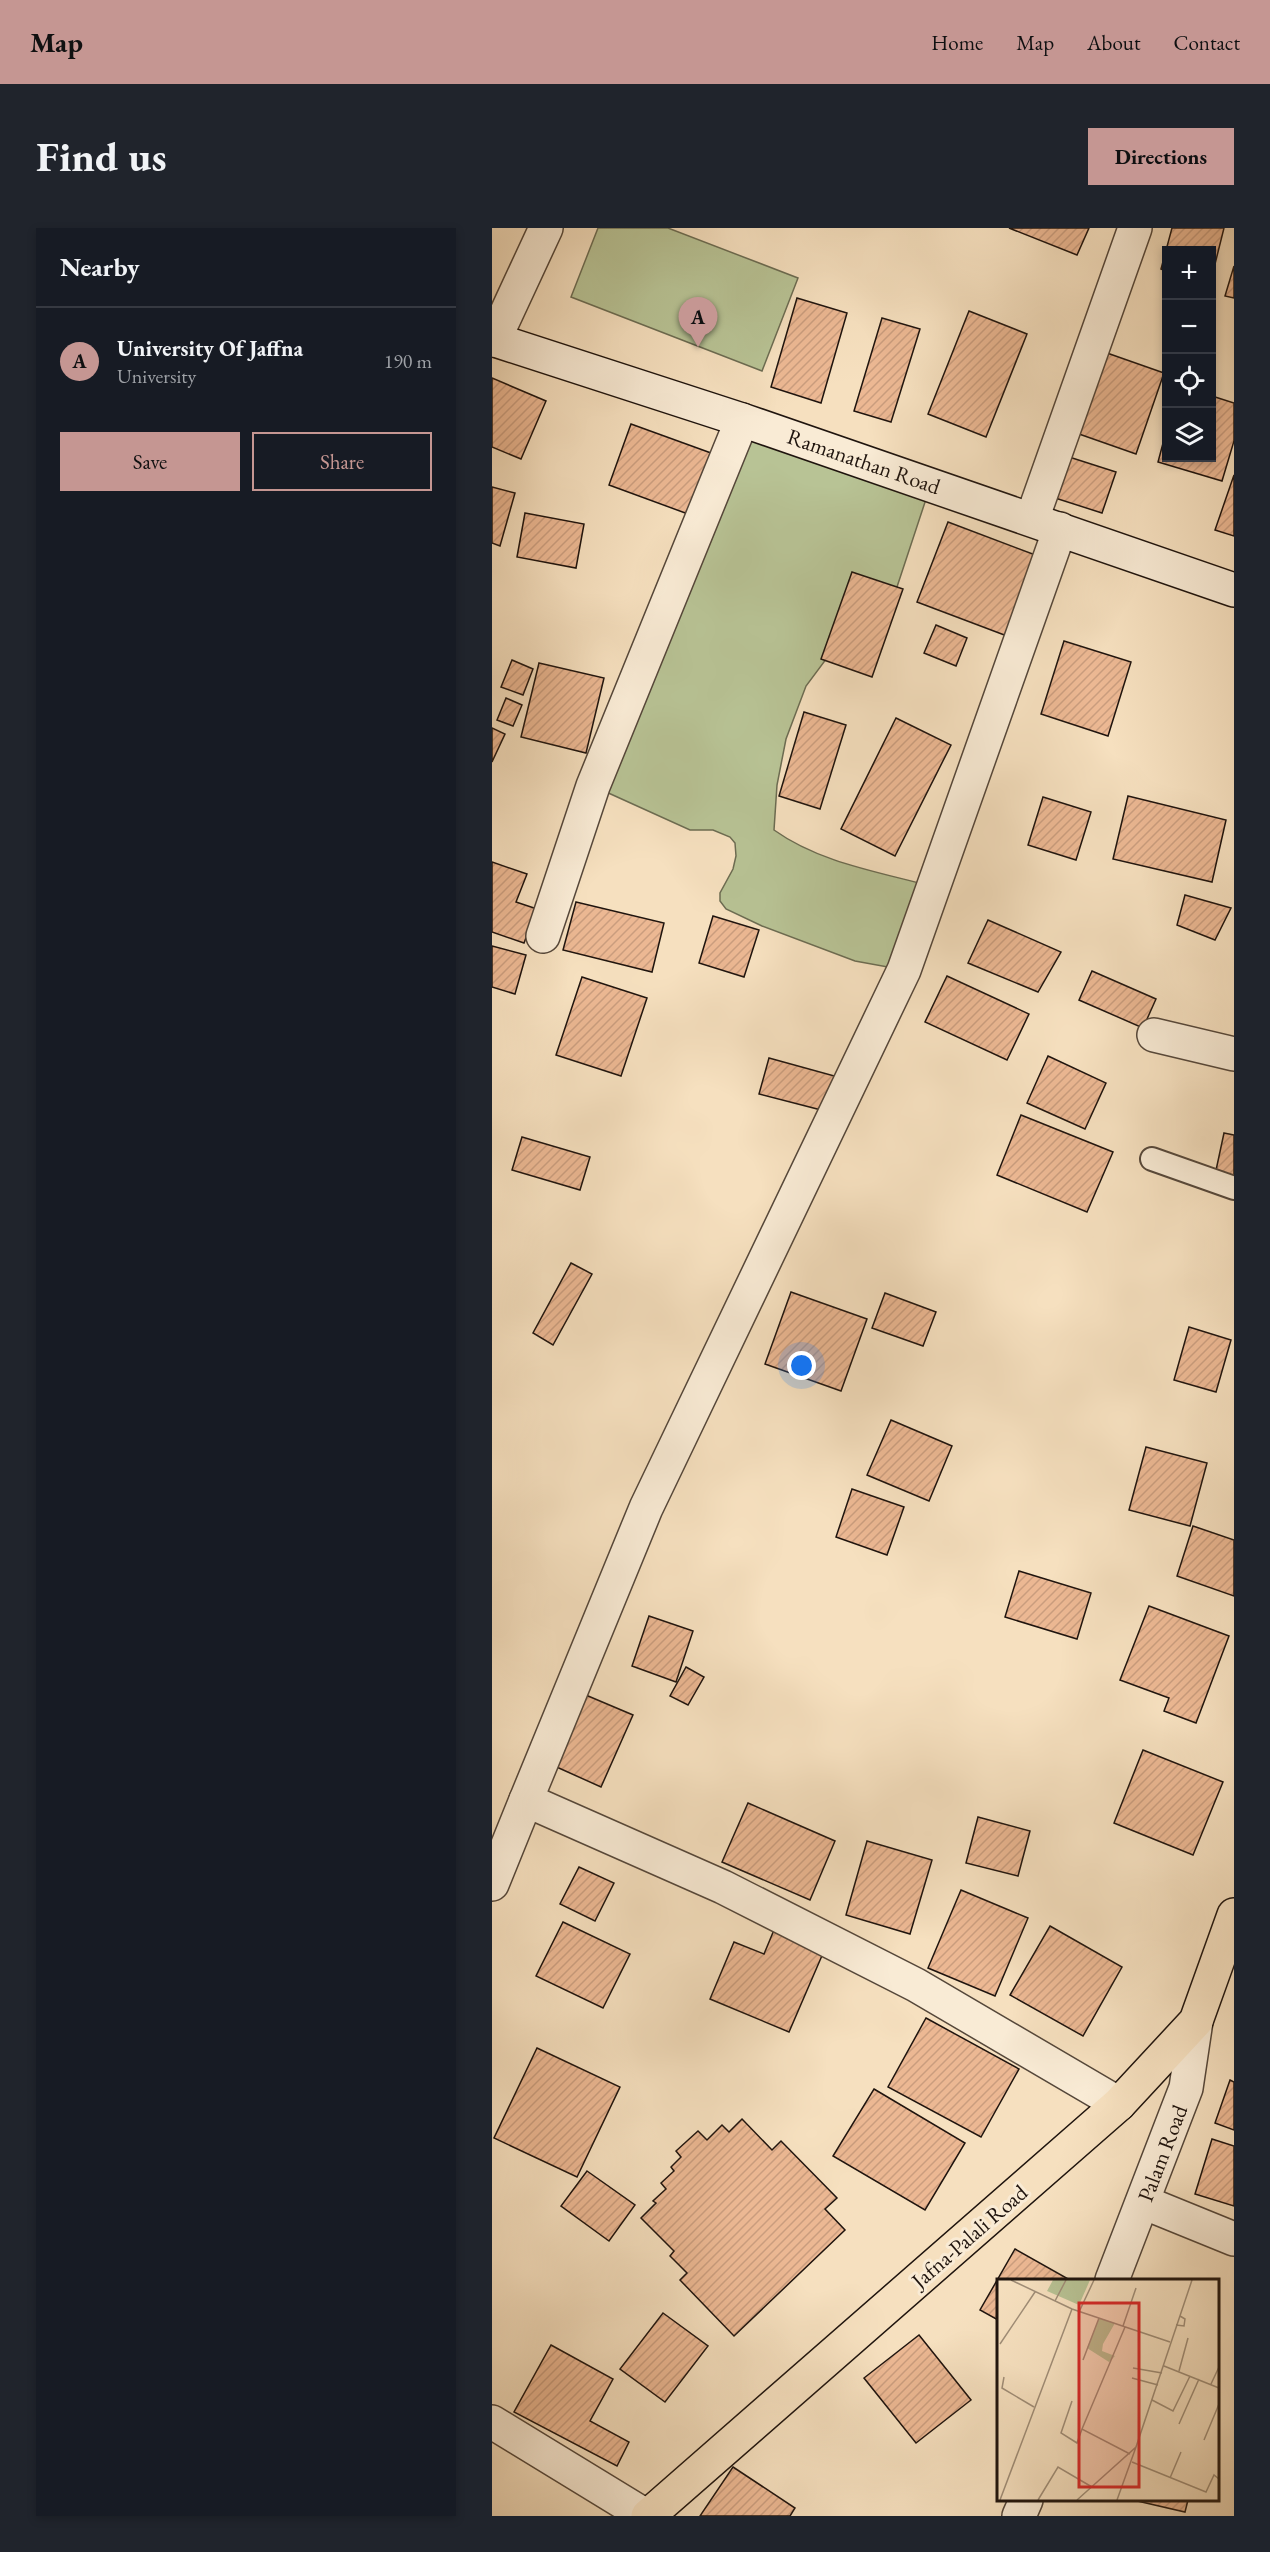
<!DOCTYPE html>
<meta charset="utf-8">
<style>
:root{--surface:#171b24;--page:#20242c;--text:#f1f3f6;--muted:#9ea1a6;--line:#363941;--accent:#c59692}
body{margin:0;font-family:"EB Garamond",serif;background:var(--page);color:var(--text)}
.controls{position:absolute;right:18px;top:18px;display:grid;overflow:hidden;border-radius:0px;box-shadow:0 3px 9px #0003}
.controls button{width:54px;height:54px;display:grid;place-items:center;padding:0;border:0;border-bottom:2px solid var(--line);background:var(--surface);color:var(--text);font:30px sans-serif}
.you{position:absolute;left:310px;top:1138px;width:21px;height:21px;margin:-15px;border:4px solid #fff;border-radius:50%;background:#1a73e8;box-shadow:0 0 0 9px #1a73e833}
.badge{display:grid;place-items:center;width:39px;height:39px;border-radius:50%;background:var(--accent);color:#111;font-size:20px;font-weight:700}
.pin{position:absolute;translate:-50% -50px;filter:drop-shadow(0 2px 3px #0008)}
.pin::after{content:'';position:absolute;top:32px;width:21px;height:18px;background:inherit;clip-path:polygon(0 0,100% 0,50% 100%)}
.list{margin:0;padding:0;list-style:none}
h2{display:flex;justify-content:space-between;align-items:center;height:78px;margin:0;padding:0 24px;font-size:26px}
h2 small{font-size:20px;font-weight:400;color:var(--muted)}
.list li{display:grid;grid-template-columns:39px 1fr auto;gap:18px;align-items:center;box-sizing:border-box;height:108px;padding:0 24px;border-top:2px solid var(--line)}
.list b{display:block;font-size:22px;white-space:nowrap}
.list p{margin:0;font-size:20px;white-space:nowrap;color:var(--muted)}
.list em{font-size:20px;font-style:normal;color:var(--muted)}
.actions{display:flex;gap:12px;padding:18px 24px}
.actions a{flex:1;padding:14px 0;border:2px solid var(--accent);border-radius:0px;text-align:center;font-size:21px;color:var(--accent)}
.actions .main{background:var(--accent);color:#111}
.icon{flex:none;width:33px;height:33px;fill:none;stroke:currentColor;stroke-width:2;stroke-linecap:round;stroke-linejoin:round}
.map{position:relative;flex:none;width:742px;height:2288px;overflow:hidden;border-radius:0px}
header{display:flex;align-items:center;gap:36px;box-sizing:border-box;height:84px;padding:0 30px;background:var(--accent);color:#111}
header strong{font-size:28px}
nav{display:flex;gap:33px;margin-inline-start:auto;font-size:21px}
.intro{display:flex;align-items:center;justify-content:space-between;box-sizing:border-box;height:144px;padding:0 36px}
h1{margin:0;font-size:42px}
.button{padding:15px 27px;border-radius:0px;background:var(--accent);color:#111;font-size:21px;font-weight:700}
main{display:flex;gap:36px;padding:0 36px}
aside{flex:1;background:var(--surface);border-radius:0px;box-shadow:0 3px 9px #0003}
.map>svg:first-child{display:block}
.grass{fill:#b8c395;stroke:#6c6c52;stroke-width:1.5}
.building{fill:url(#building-hatch);stroke:#1f140e;stroke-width:1.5}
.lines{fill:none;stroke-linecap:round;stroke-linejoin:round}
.service-casing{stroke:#55473a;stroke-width:26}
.minor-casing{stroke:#55473a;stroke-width:36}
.secondary-casing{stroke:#1f140e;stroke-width:36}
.primary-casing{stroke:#1f140e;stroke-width:36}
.service{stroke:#f9ebd5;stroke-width:22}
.minor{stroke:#f9ebd5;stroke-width:33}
.secondary{stroke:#f9ebd5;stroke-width:33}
.primary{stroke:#f6e0bf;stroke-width:33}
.labels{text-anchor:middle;stroke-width:6;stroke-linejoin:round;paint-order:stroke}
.street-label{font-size:22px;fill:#1f140e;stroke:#f9ebd5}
.inset-road{fill:none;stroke:#a08e78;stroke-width:1.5}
.view{fill:#d62828;fill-opacity:0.15;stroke:#d62828;stroke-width:3}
.inset-edge{fill:none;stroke:#1f140e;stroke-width:3}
</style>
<header>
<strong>Map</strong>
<nav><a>Home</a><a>Map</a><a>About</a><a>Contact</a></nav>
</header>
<div class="intro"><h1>Find us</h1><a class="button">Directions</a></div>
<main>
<aside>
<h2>Nearby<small></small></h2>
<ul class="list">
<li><span class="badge">A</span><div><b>University Of Jaffna</b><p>University</p></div><em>190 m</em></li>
</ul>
<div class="actions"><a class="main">Save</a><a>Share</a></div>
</aside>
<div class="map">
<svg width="742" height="2288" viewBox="0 0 742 2288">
<defs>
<pattern id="building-hatch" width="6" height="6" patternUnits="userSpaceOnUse" patternTransform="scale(1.5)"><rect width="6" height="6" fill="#ecb893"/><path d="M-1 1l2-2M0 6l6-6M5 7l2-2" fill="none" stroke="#ca9d7e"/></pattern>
</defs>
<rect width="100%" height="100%" fill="#f6e0bf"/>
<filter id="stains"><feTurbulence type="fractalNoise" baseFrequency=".00333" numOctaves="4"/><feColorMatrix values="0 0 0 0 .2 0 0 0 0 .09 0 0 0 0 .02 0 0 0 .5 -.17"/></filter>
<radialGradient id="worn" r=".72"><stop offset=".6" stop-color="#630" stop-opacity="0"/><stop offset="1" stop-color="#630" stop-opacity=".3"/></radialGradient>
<g class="grass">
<path d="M106 0H176L306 50 270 143 79 69Z"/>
<path d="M250 192 439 256 401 371 352 407 314 458 294 511 285 557 282 602C328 635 388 644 442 659L412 742 363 733 270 698 234 681 228 673V665L241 641 244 628 243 615 238 609 221 602H198L101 558Z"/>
</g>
<g class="building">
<path d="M517 0H597L585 27Z"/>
<path d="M680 0H732L720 48V22H674V43L669 41Z"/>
<path d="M742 38V70L733 68Z"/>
<path d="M305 70 355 85 329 175 279 159Z"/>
<path d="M477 83 535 106 494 209 436 186Z"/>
<path d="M390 90 428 101 399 194 362 183Z"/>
<path d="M615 125 672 145 644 226 587 206Z"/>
<path d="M0 150 54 173 29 231 0 219Z"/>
<path d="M720 168 742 175V213L730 253 666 234 674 204V230H720Z"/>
<path d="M139 196 219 225 196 286 117 257Z"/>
<path d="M574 228 624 244 610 285 560 269Z"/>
<path d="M742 247V308L723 302Z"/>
<path d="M0 259 23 265 8 318 0 315Z"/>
<path d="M33 285 92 296 84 340 25 329Z"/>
<path d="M456 294 546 328 515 408 425 374Z"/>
<path d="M360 344 411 361 380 449 329 431Z"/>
<path d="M444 397 475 410 464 438 432 425Z"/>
<path d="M572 413 639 434 616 508 549 486Z"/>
<path d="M20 432 41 441 31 467 9 459Z"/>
<path d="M47 435 112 450 94 525 29 509Z"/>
<path d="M14 470 30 477 21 498 5 492Z"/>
<path d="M312 484 354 497 328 581 287 568Z"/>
<path d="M404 490 459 517 403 628 349 601Z"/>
<path d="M0 500 13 506 0 534Z"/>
<path d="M636 568 734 592 720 654 621 631Z"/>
<path d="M551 569 599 584 584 632 536 617Z"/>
<path d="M0 634 35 646 24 674 45 681 32 715 0 704Z"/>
<path d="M693 667 739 680 723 712 685 697Z"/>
<path d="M84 674 172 695 160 744 71 722Z"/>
<path d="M221 688 267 702 252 749 207 735Z"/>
<path d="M496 692 569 724 546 764 476 735Z"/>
<path d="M0 718 34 727 23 766 0 759Z"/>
<path d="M600 743 664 771 651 800 587 772Z"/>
<path d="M455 748 537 786 515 832 433 794Z"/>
<path d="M90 749 155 770 129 848 64 827Z"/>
<path d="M556 828 614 855 593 901 535 875Z"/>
<path d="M277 830 346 849 337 884 267 866Z"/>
<path d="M529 887 621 924 595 984 505 947Z"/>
<path d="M732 905 742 907V951L723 947Z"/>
<path d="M30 909 98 929 88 962 20 942Z"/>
<path d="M79 1035 100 1046 61 1117 41 1105Z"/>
<path d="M299 1064 375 1091 349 1163 273 1136Z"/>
<path d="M393 1065 444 1084 431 1118 380 1100Z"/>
<path d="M697 1099 739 1112 724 1164 682 1152Z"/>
<path d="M399 1192 460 1218 437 1273 375 1247Z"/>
<path d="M654 1219 715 1235 698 1298 637 1282Z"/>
<path d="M360 1261 412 1279 395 1327 344 1309Z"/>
<path d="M701 1298 742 1312V1368L685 1348Z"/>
<path d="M527 1343 599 1365 585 1411 513 1389Z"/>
<path d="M657 1378 737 1408 704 1495 672 1483 677 1470 628 1452Z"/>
<path d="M157 1388 201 1403 184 1454 140 1438Z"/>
<path d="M194 1439 212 1449 196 1477 178 1468Z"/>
<path d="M89 1465 141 1487 109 1559 58 1536Z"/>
<path d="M651 1522 731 1554 701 1627 622 1595Z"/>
<path d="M256 1575 343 1613 318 1672 230 1634Z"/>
<path d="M486 1589 538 1603 526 1648 474 1635Z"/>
<path d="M375 1613 440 1632 418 1706 354 1687Z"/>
<path d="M87 1639 122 1655 103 1693 68 1676Z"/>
<path d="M469 1662 536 1690 503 1768 436 1740Z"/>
<path d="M71 1694 138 1726 111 1780 44 1748Z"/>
<path d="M558 1698 630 1739 591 1808 518 1767Z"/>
<path d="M282 1702 332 1723 297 1804 218 1771 242 1714 272 1726Z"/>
<path d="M434 1790 527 1841 489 1909 396 1859Z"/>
<path d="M45 1820 128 1859 85 1949 2 1910Z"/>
<path d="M738 1852 742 1854V1902L723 1895Z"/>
<path d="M382 1861 473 1915 433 1982 341 1928Z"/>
<path d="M250 1891 280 1922 289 1913 345 1970 333 1981 353 2002 242 2108 188 2052 195 2045 178 2028 182 2023 149 1990 164 1975 161 1973 174 1961 169 1955 182 1943 179 1939 189 1929 184 1923 206 1903 215 1912 230 1897 237 1904Z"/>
<path d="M720 1911 742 1918V1978L703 1966Z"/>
<path d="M95 1943 143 1977 117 2013 69 1978Z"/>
<path d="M523 2021 578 2052H506V2092L488 2082Z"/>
<path d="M171 2085 216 2118 173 2174 128 2141Z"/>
<path d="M427 2107 479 2172 424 2215 372 2150Z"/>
<path d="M59 2117 121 2151 98 2193 137 2214 125 2238 22 2184Z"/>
<path d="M241 2239 303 2280 298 2288H208Z"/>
<path d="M641 2272H696L693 2284Z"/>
</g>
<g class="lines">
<defs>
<path id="service" d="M660 931 742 960"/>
<g id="minor">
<path d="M2 112 54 0"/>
<path d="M540 291 643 0"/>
<path d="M51 708 101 558 250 192"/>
<path d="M662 807 742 826"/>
<path d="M34 1572 154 1280 412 742 568 301"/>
<path d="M0 1656 34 1572 231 1659 424 1757 627 1876"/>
<path d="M651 1974 742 2011"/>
<path d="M620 2052 694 1860 704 1793"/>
<path d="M0 2194 154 2288"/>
<path d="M527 2288 534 2272"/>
</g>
<path id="secondary" d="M0 111 250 192 742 362"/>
<path id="primary" d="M156 2288 627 1876 704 1793 742 1687"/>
</defs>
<use href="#service" class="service-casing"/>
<use href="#minor" class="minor-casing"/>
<use href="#secondary" class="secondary-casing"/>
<use href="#primary" class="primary-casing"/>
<use href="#service" class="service"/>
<use href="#minor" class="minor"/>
<use href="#secondary" class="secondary"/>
<use href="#primary" class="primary"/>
</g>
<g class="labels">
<g class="street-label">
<text transform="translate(372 233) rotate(19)" y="8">Ramanathan Road</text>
<text transform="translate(670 1925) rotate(-69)" y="8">Palam Road</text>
<text transform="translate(477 2008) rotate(-41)" y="8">Jafna-Palali Road</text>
</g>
</g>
<g transform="translate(505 2051)">
<rect width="222" height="222" fill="#f6e0bf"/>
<path d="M102 39 118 44 106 65 105 72 118 77 112 83 90 69Z" fill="#b8c395"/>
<path d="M56 1H93L82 26 50 12Z" fill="#b8c395"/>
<path class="inset-road" d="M14 1 75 30 173 63M58 22 69 1M82 33 97 1M179 46 187 47 188 40 183 37M126 47 139 9M3 65 38 13M86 81 102 39M167 87 222 109M136 89 165 94M182 92 191 59M7 98 5 109 37 128M135 99 161 106M214 105 222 88M155 121 176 132 193 97M75 122 64 154 80 164 85 150 133 175M182 145 202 100M85 150 128 48M207 161 222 125M135 183 209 213 217 196 222 200M173 199 184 173M3 221 75 30M41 221 61 188 95 208M80 221 139 168 195 1M120 221 139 168"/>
<path class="view" d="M82 24H142V208H82Z"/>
<rect width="222" height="222" class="inset-edge"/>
</g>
<rect width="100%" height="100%" filter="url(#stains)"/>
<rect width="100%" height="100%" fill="url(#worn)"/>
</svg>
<div class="controls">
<button>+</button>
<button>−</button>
<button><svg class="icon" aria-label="locate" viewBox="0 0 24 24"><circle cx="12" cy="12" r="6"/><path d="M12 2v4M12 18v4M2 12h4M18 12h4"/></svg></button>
<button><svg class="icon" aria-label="layers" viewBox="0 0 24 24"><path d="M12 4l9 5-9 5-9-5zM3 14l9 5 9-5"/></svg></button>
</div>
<div class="you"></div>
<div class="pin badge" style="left:206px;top:119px">A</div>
</div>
</main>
